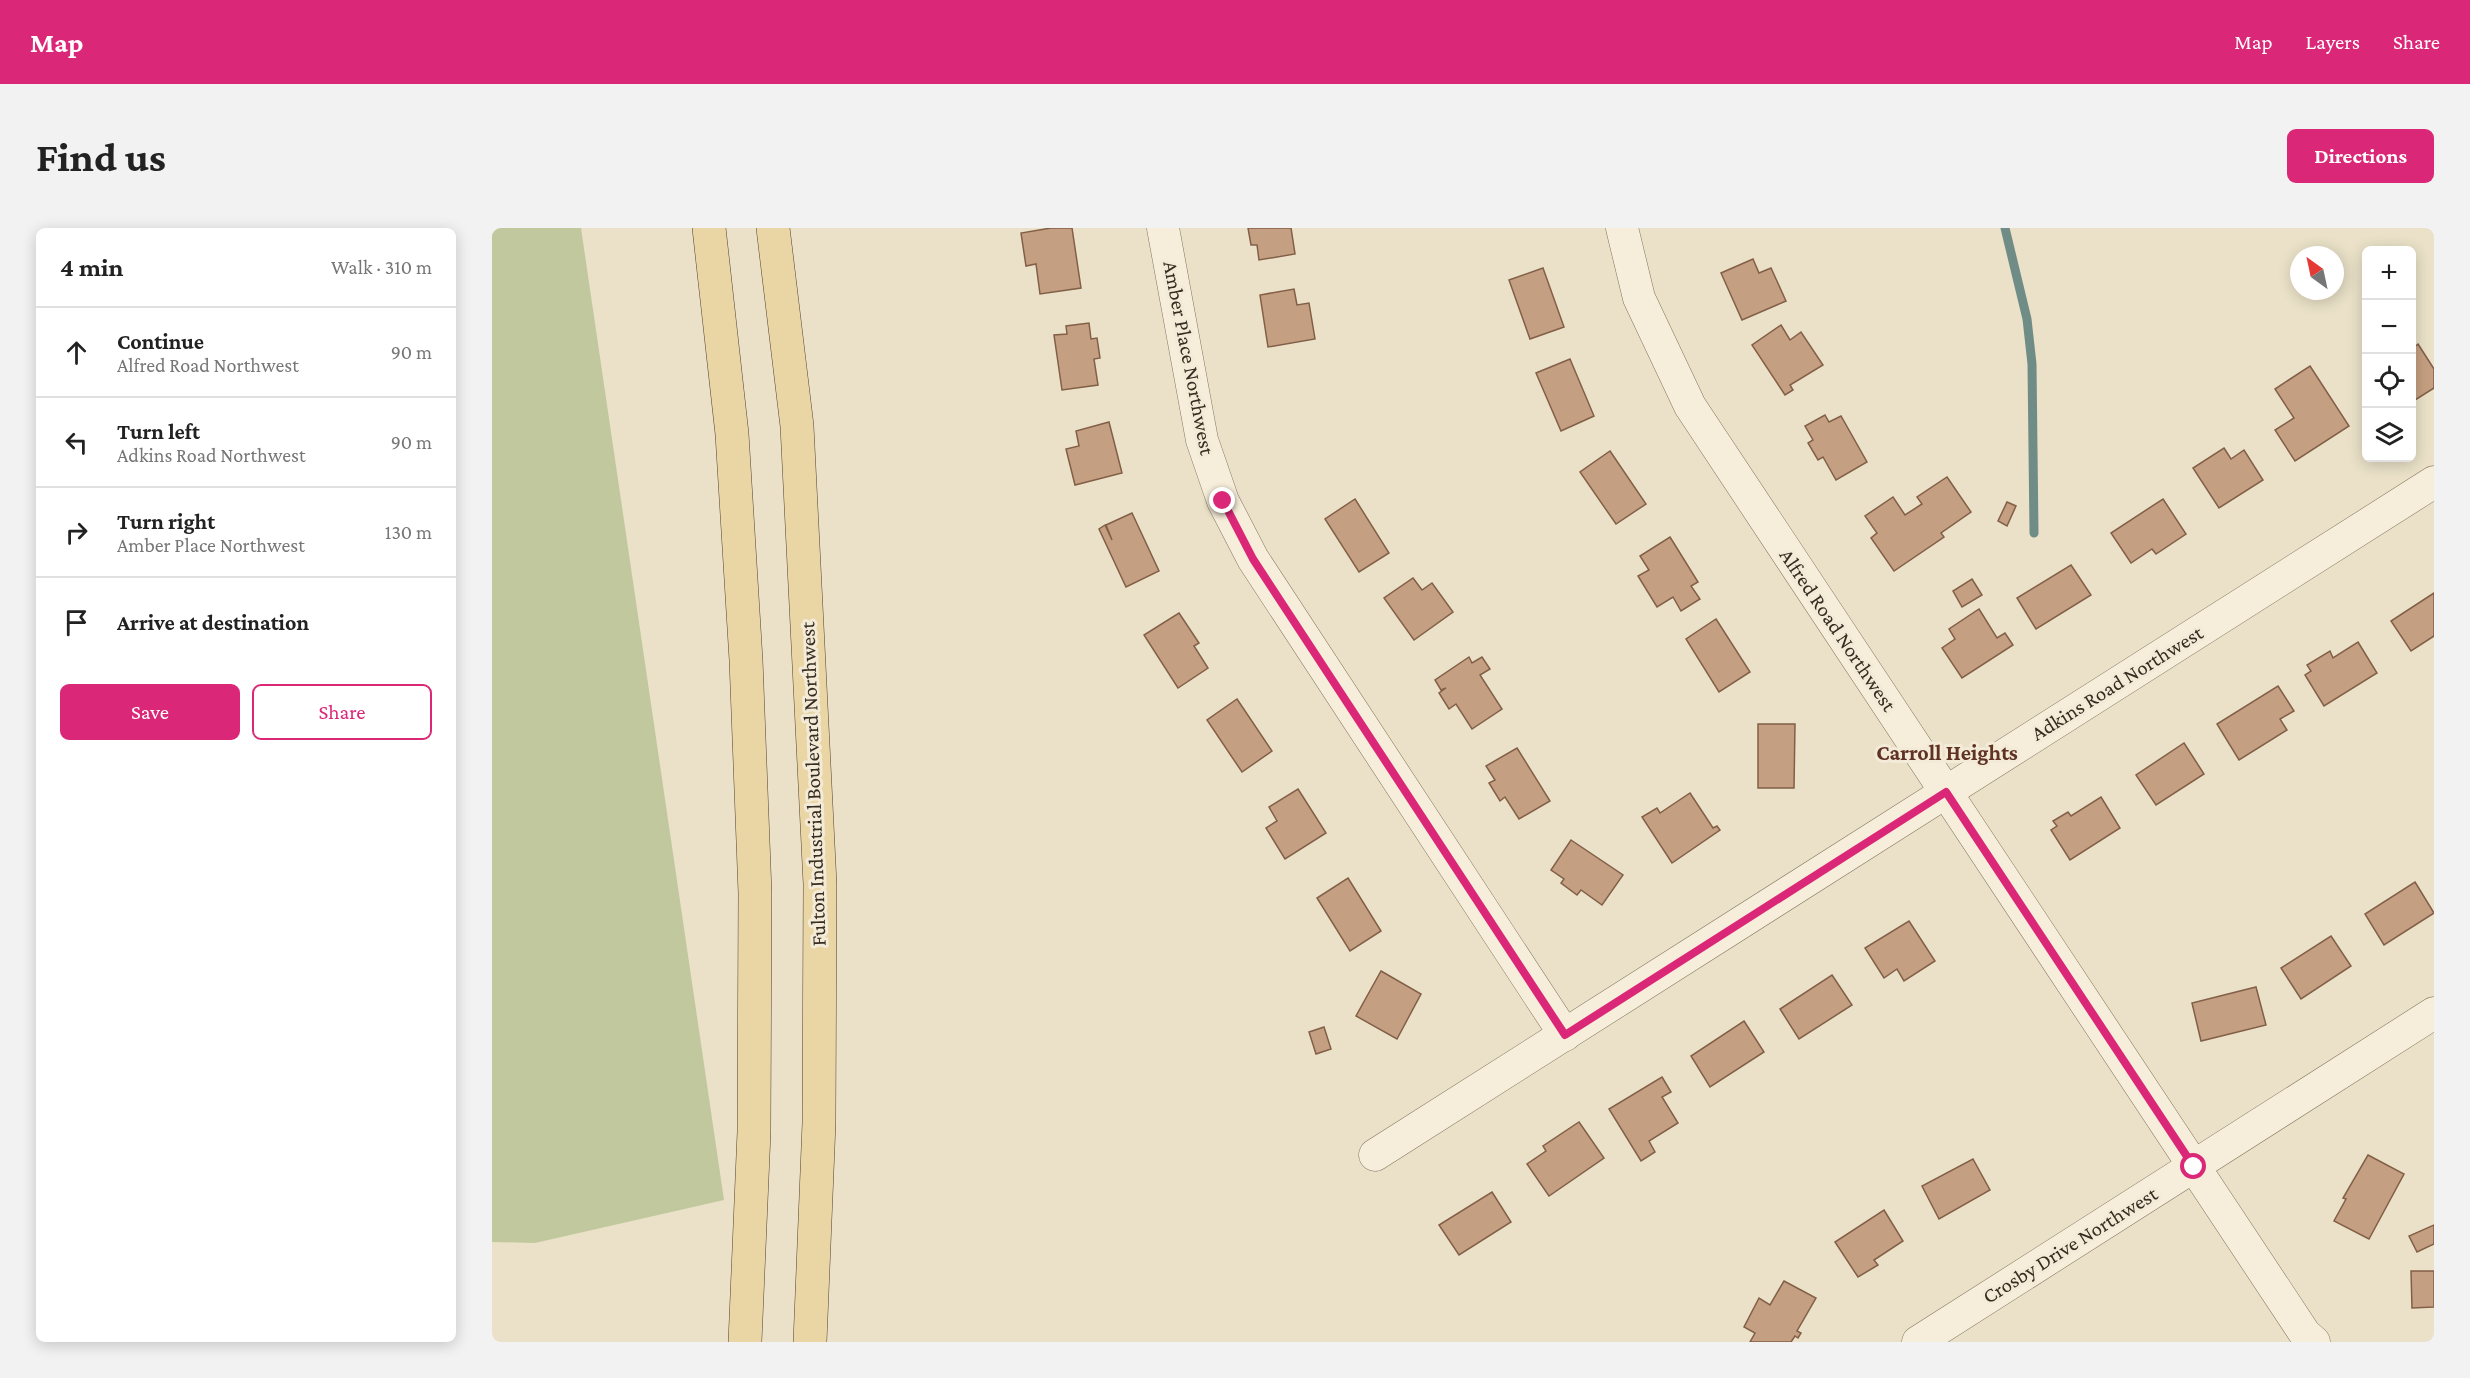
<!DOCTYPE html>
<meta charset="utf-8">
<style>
:root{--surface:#fff;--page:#f2f2f2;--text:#222;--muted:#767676;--line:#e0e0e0;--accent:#db2777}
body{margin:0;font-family:"Crimson Pro",serif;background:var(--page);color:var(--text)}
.controls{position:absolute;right:18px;top:18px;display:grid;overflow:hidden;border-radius:9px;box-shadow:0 3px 15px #0003}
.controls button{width:54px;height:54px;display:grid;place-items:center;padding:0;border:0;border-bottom:2px solid var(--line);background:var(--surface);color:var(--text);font:30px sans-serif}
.compass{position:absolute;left:1798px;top:18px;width:54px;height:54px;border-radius:50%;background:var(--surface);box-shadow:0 3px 15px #0003;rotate:327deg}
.stop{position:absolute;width:18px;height:18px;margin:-14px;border:4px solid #db2777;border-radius:50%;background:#fff}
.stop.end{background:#db2777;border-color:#fff;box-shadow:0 2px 6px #0008}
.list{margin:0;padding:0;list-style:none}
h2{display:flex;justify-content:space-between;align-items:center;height:78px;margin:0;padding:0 24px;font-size:26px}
h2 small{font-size:20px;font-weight:400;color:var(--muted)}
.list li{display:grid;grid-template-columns:39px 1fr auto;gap:18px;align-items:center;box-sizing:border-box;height:90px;padding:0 24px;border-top:2px solid var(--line)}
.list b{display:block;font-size:22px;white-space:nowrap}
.list p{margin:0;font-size:20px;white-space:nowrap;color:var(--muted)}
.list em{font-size:20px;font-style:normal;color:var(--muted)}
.actions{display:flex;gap:12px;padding:18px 24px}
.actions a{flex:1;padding:14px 0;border:2px solid var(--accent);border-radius:9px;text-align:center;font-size:21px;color:var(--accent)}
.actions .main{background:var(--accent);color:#fff}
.icon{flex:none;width:33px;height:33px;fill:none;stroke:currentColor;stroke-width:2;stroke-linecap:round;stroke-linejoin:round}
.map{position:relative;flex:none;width:1942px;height:1114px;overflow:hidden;border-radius:9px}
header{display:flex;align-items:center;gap:36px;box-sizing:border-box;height:84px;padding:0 30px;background:var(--accent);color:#fff}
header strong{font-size:28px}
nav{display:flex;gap:33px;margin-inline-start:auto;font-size:21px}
.intro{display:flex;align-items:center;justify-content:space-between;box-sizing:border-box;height:144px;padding:0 36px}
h1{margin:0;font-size:42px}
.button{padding:15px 27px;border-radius:9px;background:var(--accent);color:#fff;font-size:21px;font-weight:700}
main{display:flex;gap:36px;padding:0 36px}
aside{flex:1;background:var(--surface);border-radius:9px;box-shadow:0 3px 15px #0003}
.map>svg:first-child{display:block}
.green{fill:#c2c89d}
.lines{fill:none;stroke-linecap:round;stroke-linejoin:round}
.stream{stroke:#708c86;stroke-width:9}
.building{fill:#c59f81;stroke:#825f47;stroke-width:1.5}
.minor-casing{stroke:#85745f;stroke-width:33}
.major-casing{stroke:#534232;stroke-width:34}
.minor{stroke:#f6eeda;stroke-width:32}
.major{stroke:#ead5a4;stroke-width:33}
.route{stroke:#db2777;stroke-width:8}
.labels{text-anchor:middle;stroke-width:6;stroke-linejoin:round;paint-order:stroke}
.street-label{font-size:21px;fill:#362c21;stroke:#f3ebd7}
.neighbourhood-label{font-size:22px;font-weight:bold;fill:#5f3224;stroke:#f3ebd7}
</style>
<header>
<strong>Map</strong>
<nav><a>Map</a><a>Layers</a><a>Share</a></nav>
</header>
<div class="intro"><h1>Find us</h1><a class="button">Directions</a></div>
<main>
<aside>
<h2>4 min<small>Walk · 310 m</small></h2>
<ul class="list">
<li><svg class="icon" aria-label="ahead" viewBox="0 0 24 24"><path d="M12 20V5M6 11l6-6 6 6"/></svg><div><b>Continue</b><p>Alfred Road Northwest</p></div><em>90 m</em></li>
<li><svg class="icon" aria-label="left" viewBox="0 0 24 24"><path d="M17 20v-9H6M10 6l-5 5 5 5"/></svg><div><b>Turn left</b><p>Adkins Road Northwest</p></div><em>90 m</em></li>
<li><svg class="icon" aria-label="right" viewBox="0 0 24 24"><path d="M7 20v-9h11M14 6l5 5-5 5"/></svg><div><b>Turn right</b><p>Amber Place Northwest</p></div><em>130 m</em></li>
<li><svg class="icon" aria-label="arrive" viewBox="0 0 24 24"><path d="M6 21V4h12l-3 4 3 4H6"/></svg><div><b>Arrive at destination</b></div></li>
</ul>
<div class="actions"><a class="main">Save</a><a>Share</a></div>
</aside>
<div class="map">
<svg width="1942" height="1114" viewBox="0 0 1942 1114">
<rect width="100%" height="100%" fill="#eae1c8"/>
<path class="green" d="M0 0H89L232 972 43 1015 0 1014Z"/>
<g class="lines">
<path class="stream" d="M1513 0 1535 91 1540 136 1542 305"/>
</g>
<g class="building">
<path d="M559 0H580L589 60 548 66 544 36 534 38 529 5Z"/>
<path d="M756 0H799L803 26 767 32 765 17H759Z"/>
<path d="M1261 31 1267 45 1279 40 1294 73 1250 92 1229 45Z"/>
<path d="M1051 40 1072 99 1038 111 1017 52Z"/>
<path d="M802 61 805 77 817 75 823 111 776 119 768 67Z"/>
<path d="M597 95 599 111 605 110 608 130 602 131 606 157 570 162 562 107 575 106 574 98Z"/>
<path d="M1289 97 1298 112 1309 104 1331 137 1298 157 1301 162 1293 167 1260 117Z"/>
<path d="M1926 116 1942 141V160L1920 174V121Z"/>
<path d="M1078 131 1102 188 1069 203 1044 145Z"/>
<path d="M1818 138 1857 198 1803 233 1783 202 1802 190 1783 161Z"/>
<path d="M1333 187 1337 194 1349 188 1375 234 1344 252 1331 229 1326 232 1316 215 1321 212 1313 198Z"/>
<path d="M617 194 630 245 583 257 574 221 587 218 584 203Z"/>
<path d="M1732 220 1739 231 1752 222 1771 252 1727 280 1701 240Z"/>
<path d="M1118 223 1154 276 1124 296 1088 244Z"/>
<path d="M1455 249 1479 284 1449 305 1452 309 1402 343 1379 310 1385 305 1373 288 1401 269 1413 287 1430 276 1425 269Z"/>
<path d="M863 271 897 325 867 344 833 291Z"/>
<path d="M1671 271 1694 306 1664 326 1660 321 1639 335 1619 305Z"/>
<path d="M1515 274 1524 278 1515 298 1506 293Z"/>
<path d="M640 285 667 343 634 359 607 301 613 297 620 312 614 297Z"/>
<path d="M1178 309 1206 354 1199 358 1208 371 1189 383 1181 369 1165 379 1146 348 1157 342 1148 328Z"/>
<path d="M1579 337 1599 367 1544 401 1525 370Z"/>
<path d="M921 350 930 362 940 355 961 384 922 412 892 370Z"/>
<path d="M1480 351 1490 367 1470 379 1461 363Z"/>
<path d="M1942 365V408L1919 423 1899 393Z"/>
<path d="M1487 381 1505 410 1513 405 1521 417 1470 450 1450 420 1463 411 1457 401Z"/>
<path d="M687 385 707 415 702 418 716 440 686 460 652 407Z"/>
<path d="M1224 391 1258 444 1227 464 1194 411Z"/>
<path d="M1866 414 1885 445 1832 478 1813 447 1819 443 1815 437 1838 423 1841 430Z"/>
<path d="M977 429 980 435 990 429 998 441 988 447 1010 481 980 501 964 476 957 481 947 465 954 460 949 462 943 452Z"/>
<path d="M1786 458 1802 483 1788 491 1795 502 1747 532 1725 496Z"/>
<path d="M745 471 780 523 750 544 715 492Z"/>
<path d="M1266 496H1303L1302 560H1266Z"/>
<path d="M1692 515 1712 546 1664 577 1644 547Z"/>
<path d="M1025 520 1058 573 1027 591 1013 569 1008 573 997 555 1003 552 994 538Z"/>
<path d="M806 561 834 605 793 631 774 600 785 593 777 579Z"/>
<path d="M1198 565 1221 600 1225 598 1228 602 1180 635 1150 589 1165 580 1168 585Z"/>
<path d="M1609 569 1628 600 1578 632 1559 602 1565 598 1561 593 1576 584 1579 588Z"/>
<path d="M1079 612 1131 647 1110 677 1089 662 1085 667 1069 655 1072 651 1059 642Z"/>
<path d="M856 650 889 703 858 723 825 670Z"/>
<path d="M1923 654 1942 685 1892 717 1873 686Z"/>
<path d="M1417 693 1443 733 1412 753 1405 741 1392 750 1373 720Z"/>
<path d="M1839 708 1859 738 1809 771 1789 740Z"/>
<path d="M889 743 929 766 905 811 864 788Z"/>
<path d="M1340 747 1360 777 1307 811 1288 781Z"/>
<path d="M1764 759 1774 797 1709 813 1700 775Z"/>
<path d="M1252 793 1272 824 1218 859 1199 828Z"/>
<path d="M832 799 839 821 824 826 817 804Z"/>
<path d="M1170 849 1179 864 1170 869 1186 895 1157 913 1163 924 1149 933 1117 881Z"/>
<path d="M1087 894 1112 930 1057 968 1035 936 1054 923 1051 918Z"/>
<path d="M1876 927 1912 946 1877 1011 1842 993 1854 971 1851 970Z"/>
<path d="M1481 931 1498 962 1447 991 1430 958Z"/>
<path d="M1000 964 1019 994 967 1027 947 997Z"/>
<path d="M1392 982 1411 1013 1382 1032 1386 1037 1366 1049 1343 1014Z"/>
<path d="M1942 997V1016L1925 1024 1917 1008Z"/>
<path d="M1919 1043H1942V1079L1920 1080Z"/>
<path d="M1292 1053 1324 1070 1305 1103 1309 1105 1306 1110 1303 1108 1299 1114H1258L1263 1105 1252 1099 1267 1070 1278 1077Z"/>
</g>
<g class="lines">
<defs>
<g id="minor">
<path d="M671 0 710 212 731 273 761 331 1073 807"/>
<path d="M1130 0 1147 70 1198 178 1813 1106 1822 1114"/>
<path d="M883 927 1942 254"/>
<path d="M1426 1114 1942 785"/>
</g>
<g id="major">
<path d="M217 0 240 206 254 432 263 665 262 904 253 1114"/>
<path d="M281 0 305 198 328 656 327 895 318 1114"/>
</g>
</defs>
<use href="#minor" class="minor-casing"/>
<use href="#major" class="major-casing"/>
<use href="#minor" class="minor"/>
<use href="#major" class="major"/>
</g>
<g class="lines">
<path class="route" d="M731 273 761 331 1073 807 1454 564 1702 939"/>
</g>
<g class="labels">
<g class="street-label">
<text transform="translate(697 130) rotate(79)" y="7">Amber Place Northwest</text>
<text transform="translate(1346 402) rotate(56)" y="7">Alfred Road Northwest</text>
<text transform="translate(1625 455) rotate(-32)" y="7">Adkins Road Northwest</text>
<text transform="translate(321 556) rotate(-92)" y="7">Fulton Industrial Boulevard Northwest</text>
<text transform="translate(1578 1017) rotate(-32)" y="7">Crosby Drive Northwest</text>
</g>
<g class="neighbourhood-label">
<text x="1455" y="532">Carroll Heights</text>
</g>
</g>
</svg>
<div class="controls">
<button>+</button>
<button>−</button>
<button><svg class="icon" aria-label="locate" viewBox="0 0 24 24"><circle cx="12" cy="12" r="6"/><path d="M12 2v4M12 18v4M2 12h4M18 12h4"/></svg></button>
<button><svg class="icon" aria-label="layers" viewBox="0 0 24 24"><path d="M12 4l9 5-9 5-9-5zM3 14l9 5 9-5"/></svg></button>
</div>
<svg class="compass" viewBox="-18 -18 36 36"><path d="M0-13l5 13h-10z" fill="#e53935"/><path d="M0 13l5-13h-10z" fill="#767676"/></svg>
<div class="stop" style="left:1702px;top:939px"></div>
<div class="stop end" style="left:731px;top:273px"></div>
</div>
</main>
